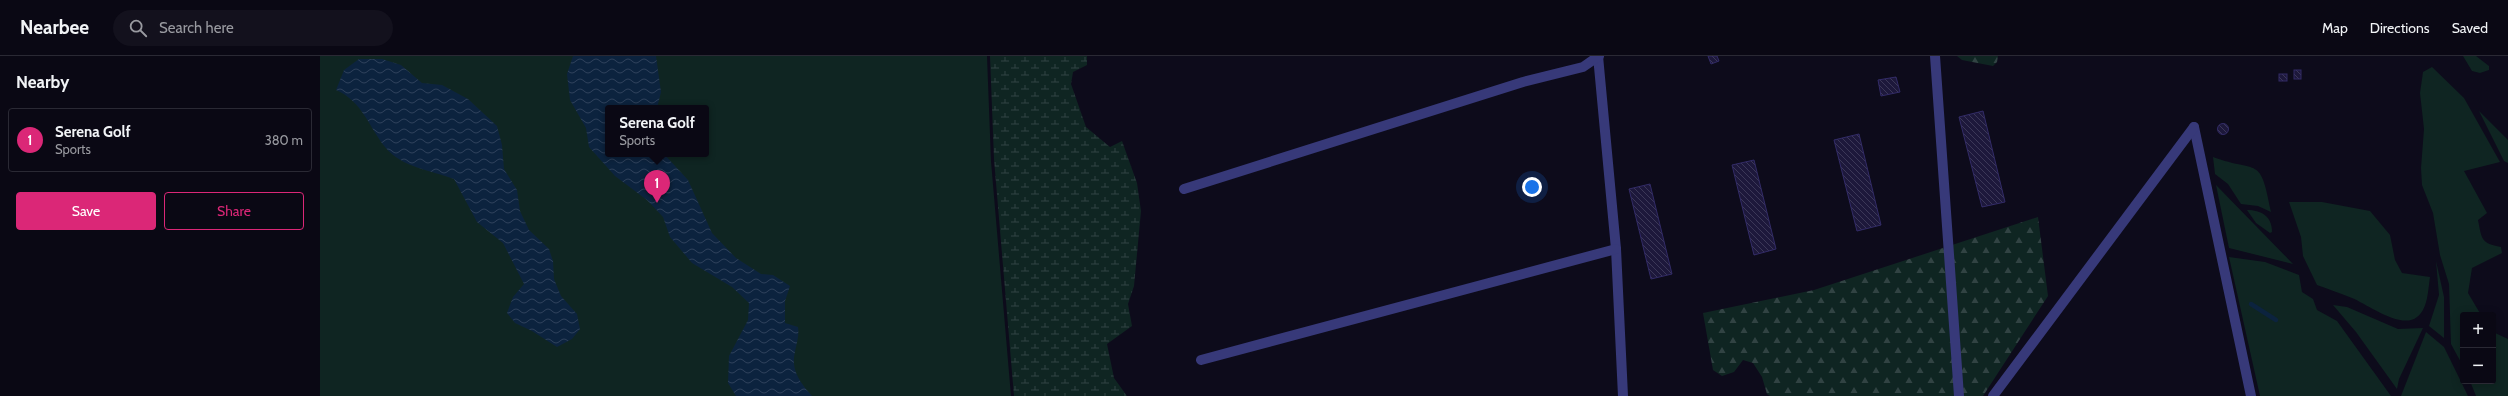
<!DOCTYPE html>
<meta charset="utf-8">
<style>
:root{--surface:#0a0814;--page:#13111d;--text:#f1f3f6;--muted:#999aa0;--line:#2a2934;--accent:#db2777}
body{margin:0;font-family:Cabin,sans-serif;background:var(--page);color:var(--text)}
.controls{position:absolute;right:12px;bottom:12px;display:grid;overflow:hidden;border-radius:4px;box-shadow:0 2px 10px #0003}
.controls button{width:36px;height:36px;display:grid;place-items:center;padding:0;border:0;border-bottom:1px solid var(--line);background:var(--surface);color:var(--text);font:20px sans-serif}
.you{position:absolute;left:1212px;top:131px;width:14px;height:14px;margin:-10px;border:3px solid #fff;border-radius:50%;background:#1a73e8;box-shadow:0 0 0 6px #1a73e833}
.badge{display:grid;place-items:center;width:26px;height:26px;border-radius:50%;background:var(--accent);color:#fff;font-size:13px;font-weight:700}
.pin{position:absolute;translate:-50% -33px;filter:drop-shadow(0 1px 2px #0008)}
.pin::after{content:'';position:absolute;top:21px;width:14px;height:12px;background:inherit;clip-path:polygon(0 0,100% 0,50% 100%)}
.popup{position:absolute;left:285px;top:49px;width:104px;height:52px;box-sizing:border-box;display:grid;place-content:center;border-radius:4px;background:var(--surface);filter:drop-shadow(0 1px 3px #0005);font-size:13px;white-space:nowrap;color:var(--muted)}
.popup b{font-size:15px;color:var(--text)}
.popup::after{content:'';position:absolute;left:50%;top:100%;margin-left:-8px;border:8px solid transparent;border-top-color:var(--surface)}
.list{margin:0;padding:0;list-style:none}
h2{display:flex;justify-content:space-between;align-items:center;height:52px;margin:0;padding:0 16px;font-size:17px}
h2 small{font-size:13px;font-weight:400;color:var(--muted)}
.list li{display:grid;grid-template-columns:26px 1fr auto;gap:12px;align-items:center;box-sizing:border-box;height:64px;margin:0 8px 8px;padding:0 8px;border:1px solid var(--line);border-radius:4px}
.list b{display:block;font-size:15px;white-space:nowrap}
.list p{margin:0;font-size:13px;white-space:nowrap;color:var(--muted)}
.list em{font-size:13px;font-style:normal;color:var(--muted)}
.actions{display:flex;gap:8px;padding:12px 16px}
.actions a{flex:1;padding:9px 0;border:1px solid var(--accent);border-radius:4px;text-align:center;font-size:14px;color:var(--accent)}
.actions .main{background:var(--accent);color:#fff}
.icon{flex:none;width:22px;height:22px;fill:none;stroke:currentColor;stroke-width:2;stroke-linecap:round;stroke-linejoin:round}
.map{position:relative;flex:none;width:2188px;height:340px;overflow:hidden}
header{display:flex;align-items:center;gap:24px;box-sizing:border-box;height:56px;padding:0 20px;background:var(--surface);border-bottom:1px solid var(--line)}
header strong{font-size:19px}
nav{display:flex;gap:22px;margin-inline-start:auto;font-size:14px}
.search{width:280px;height:36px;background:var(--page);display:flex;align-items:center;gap:10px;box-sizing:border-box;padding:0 14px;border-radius:22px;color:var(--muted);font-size:15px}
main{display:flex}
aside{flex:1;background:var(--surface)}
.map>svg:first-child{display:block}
.grass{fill:#0f2522;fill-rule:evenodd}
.forest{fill:url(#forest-firs)}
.wetland{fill:url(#wetland-marsh)}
.water{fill:url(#water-waves)}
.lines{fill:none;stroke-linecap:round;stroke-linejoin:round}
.stream{stroke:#0c233e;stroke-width:4.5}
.building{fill:url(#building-back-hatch);stroke:#322b67}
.minor{stroke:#373979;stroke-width:10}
</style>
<header>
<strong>Nearbee</strong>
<div class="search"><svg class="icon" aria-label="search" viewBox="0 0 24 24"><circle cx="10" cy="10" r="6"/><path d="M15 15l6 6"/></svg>Search here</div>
<nav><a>Map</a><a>Directions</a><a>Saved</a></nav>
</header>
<main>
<aside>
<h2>Nearby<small></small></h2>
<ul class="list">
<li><span class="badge">1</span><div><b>Serena Golf</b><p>Sports</p></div><em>380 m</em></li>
</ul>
<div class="actions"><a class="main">Save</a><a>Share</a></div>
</aside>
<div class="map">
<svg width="2188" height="340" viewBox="0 0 2188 340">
<defs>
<pattern id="forest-firs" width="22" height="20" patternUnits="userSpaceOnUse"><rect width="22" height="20" fill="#0f2522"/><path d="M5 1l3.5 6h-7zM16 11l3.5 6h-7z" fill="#314343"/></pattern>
<pattern id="wetland-marsh" width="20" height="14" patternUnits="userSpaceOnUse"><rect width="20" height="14" fill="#0f2522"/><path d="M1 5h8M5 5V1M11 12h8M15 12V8" fill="none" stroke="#314343"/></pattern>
<pattern id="water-waves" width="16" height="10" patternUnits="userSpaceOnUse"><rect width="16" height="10" fill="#0c233e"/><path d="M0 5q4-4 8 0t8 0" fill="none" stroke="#2e415b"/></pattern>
<pattern id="building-back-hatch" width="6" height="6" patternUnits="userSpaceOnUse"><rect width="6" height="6" fill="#1d183b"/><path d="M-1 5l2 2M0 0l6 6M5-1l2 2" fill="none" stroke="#3c3858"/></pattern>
</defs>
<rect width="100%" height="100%" fill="#0d0b1b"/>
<g class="grass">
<path d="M0 0H667L671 105 691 340H0ZM288 52H386V98H288Z"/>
<path d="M2143 0H2156L2169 10V14L2160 17 2152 15Z"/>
<path d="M2112 11 2144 42 2180 106 2144 115 2167 157 2158 164C2162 184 2161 187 2181 191L2182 197 2152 212 2148 237 2161 259H2143V310L2131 288 2129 228 2120 199 2113 157 2102 129 2101 112 2104 73 2100 37 2103 16Z"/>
<path d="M2159 55 2188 84V107L2184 105Z"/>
<path d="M1893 101C1939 118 1940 98 1951 156L1938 150 1921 148 1908 128 1895 118Z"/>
<path d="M1896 129 1973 208 1909 192Z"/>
<path d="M1969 146H2002L2050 155 2070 179 2075 204 2082 217 2110 221C2108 234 2108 253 2097 261 2081 274 2047 248 2032 242 2020 237 2008 233 1997 229L1983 200 1981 181Z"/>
<path d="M1927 154C1941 154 1952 160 1952 176L1950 177 1936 167Z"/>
<path d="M1909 201 1945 206 1979 219 1982 236 1993 243 1997 254 2017 265 2071 340H1940Z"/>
<path d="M2116 205 2124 241V282L2109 270 2119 239Z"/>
<path d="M2013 249 2027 251 2078 273 2103 272 2079 323 2077 333 2036 276Z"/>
<path d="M2106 276 2124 291 2148 340H2081Z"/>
<path d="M2173 276 2188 283V340H2156L2150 325H2173Z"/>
</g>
<g class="forest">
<path d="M1637 0H1678L1677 6 1673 10 1642 4Z"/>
<path d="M1718 161 1728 240 1663 340H1450L1447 338 1442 321 1433 307 1423 304 1414 316 1402 320 1393 314 1383 257 1494 234Z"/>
</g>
<path class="wetland" d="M670 0H767V9L753 16 751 28 766 71 790 91 802 85 817 127 821 155 814 230 808 248 812 270 787 288 794 322 807 340H694L674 103Z"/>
<g class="water">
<path d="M253 0H336L341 36 337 52H288V98H344L368 124 392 177 416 202 441 218 453 219 470 230 465 245V267L478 271C480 284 473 295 474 308 475 320 484 331 492 340H416L408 327 409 300 428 264 429 247 412 231 372 207 350 181 343 161 327 144 295 120 269 91 266 72 250 44 247 18Z"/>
<path d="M39 3H62L81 9 102 27 122 29 148 43 177 70 182 89 184 113 197 134 200 155 209 174 229 193 233 205 234 223 241 240 257 258 260 273 252 283 237 291 212 275 195 267 187 257 193 241 204 228 183 187 157 166 134 123C111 114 82 112 65 91 49 71 42 45 16 34L24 14Z"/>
</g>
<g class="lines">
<path class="stream" d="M1931 248 1956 264"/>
</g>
<g class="building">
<path d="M1388 0H1397L1399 5 1391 8Z"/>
<rect x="1974" y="14" width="7" height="9"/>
<rect x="1959" y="18" width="8" height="7"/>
<path d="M1576 21 1580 36 1561 40 1558 24Z"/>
<path d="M1663 55 1685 146 1662 151 1639 61Z"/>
<circle cx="1903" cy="73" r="5.5"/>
<path d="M1539 78 1561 169 1537 175 1514 84Z"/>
<path d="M1434 104 1456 193 1434 199 1412 109Z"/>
<path d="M1330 128 1352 218 1331 223 1309 133Z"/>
</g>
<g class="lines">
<g class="minor">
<path d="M1278 0 1296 193 1303 340"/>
<path d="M1615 0 1639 340"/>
<path d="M1874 71 1931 340"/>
<path d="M864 133 1203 26 1263 11 1279 0"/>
<path d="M881 304 1296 193"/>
<path d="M1673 340 1874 71"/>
</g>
</g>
</svg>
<div class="controls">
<button>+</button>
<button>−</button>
</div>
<div class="you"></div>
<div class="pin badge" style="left:337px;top:147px">1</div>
<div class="popup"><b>Serena Golf</b>Sports</div>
</div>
</main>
